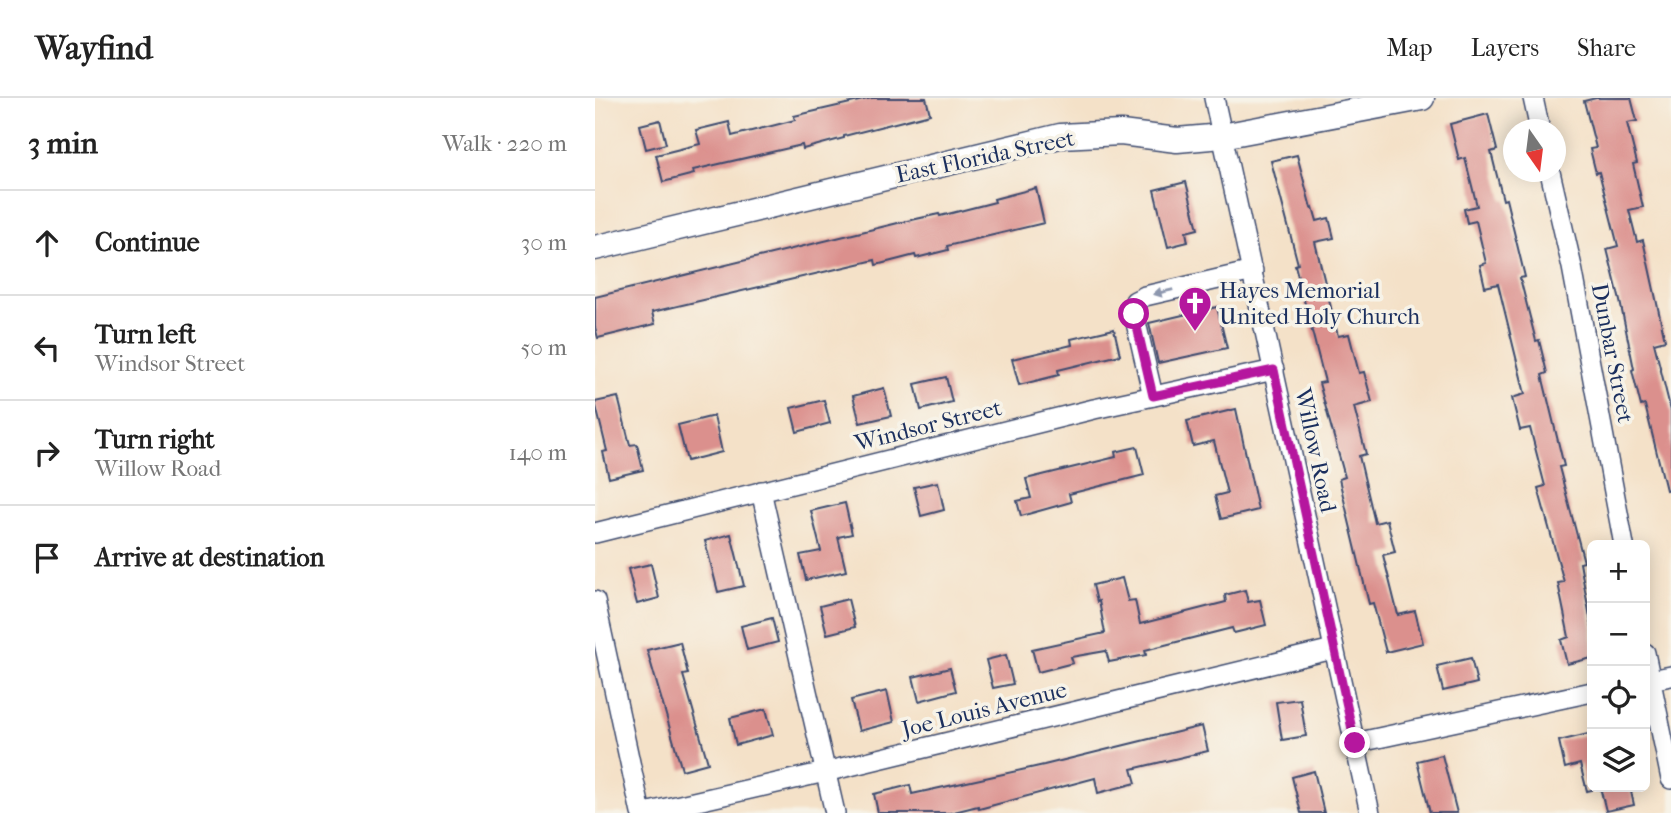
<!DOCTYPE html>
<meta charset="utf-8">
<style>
:root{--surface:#fff;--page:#f6f6f6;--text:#222;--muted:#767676;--line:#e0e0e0}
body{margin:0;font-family:"IM FELL French Canon",serif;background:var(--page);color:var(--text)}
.controls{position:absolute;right:21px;bottom:21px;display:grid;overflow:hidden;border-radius:10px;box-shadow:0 4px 18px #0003}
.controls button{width:63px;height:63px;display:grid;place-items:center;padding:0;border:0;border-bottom:2px solid var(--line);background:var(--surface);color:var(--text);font:35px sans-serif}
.compass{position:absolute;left:908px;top:21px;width:63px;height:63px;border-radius:50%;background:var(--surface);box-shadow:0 4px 18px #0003;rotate:166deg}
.stop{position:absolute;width:21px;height:21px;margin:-16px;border:5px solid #b5179e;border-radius:50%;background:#fff}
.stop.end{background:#b5179e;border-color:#fff;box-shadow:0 2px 7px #0008}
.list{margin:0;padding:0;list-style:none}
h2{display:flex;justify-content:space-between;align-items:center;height:91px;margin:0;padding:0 28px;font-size:30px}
h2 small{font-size:23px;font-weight:400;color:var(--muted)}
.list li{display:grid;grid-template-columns:46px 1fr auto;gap:21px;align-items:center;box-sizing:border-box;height:105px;padding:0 28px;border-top:2px solid var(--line)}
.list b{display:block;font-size:26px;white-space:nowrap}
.list p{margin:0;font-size:23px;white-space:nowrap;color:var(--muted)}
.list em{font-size:23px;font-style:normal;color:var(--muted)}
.icon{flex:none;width:38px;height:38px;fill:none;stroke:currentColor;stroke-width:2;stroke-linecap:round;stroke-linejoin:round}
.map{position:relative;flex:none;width:1076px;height:715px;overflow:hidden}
header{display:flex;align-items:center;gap:42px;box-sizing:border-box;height:98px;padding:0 35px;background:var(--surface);border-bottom:2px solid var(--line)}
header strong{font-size:33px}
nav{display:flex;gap:38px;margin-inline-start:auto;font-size:24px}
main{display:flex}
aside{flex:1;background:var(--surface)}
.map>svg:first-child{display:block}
.building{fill:#db908d}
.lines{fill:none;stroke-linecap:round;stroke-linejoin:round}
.minor-casing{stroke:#3c4a6e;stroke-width:22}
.major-casing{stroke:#3c4a6e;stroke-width:27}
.minor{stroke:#fff;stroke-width:19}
.major{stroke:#fff;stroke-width:24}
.oneway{fill:#8d97ae}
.route{stroke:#b5179e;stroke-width:9}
.labels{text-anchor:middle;stroke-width:7;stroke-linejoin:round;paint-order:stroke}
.street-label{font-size:23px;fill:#1b2f5e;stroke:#f7f3e8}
.poi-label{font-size:23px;fill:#1b2f5e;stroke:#f7f3e8;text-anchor:start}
</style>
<header>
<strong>Wayfind</strong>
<nav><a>Map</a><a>Layers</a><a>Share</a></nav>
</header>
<main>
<aside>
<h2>3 min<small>Walk · 220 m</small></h2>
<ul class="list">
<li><svg class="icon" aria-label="ahead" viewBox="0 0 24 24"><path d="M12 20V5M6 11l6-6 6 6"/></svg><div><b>Continue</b></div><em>30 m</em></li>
<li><svg class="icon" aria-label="left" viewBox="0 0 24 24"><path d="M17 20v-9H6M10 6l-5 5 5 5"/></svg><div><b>Turn left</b><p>Windsor Street</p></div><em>50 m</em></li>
<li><svg class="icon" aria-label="right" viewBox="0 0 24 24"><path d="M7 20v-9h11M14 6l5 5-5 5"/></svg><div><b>Turn right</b><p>Willow Road</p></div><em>140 m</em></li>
<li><svg class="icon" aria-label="arrive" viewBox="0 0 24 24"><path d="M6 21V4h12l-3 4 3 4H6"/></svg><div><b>Arrive at destination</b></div></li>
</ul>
</aside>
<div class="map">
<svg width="1076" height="715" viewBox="0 0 1076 715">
<rect width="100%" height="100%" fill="#f7f3e8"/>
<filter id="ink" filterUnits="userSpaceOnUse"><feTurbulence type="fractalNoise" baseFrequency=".0143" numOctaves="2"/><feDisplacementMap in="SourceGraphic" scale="14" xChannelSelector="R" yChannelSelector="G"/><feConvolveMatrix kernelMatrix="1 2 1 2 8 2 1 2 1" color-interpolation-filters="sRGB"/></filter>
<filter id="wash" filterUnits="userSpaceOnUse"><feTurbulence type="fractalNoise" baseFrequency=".00686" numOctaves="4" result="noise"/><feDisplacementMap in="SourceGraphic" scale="28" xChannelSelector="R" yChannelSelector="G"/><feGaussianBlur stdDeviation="1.57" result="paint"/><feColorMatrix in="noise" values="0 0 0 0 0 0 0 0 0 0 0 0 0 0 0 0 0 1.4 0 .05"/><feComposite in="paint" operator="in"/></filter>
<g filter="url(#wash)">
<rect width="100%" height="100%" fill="#f4e1c8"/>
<g id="blocks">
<g class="building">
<path d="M277 0H331L335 16 249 38V40L208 51 207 47 98 72 99 76 68 84 61 57 105 46 101 32 134 24 137 38 200 22 199 18Z"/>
<path d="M1001 0H1036L1042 23 1032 25 1042 65 1038 66 1048 109 1034 112 1042 144 1048 142 1070 242 1059 245 1076 313V391L1071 392 1050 307 1046 308 1037 272 1039 271 1025 203 1012 151 1023 148 1004 74 1001 75 995 51 1001 50 989 3Z"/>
<path d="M893 16 902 52 896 54 908 102 911 101 930 179 925 180 941 243 944 242 952 275 947 277 969 368 964 369 989 464 985 465 997 530V560L972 566 966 542 974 539 963 485 969 484 943 390 950 388 935 330 925 332 917 300 930 296 903 186 890 189 885 167 891 165 881 123 872 125 869 111 882 108 870 60 864 62 855 26Z"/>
<path d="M65 22 71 46 51 51 45 27Z"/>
<path d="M702 57 716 110 718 109 722 123 734 120 739 140 720 144 743 238 754 236 764 275 769 274 777 304 759 309 771 356 764 358 780 425 792 422 800 454 788 457 803 517 820 513 828 545 791 554 778 505 774 506 744 381 750 379 724 285 730 284 700 167 703 166 676 63Z"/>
<path d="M591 84 603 131 591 134 593 144 573 149 559 92Z"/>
<path d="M441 90 449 125 352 148 353 152 321 160 320 157 281 167 280 162 57 214 60 226 3 240 0 229V199L303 125 344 116 345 118 400 104 399 101Z"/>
<path d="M622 209 632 250 563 265 554 225Z"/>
<path d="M519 231 525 257 463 272 464 277 424 287 417 261 477 247 476 241Z"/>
<path d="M351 279 357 304 326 312 320 286Z"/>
<path d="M289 290 296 318 265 325 258 298Z"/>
<path d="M23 299 35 347 42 346 48 372 14 380 8 354 12 353 0 304Z"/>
<path d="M229 302 235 325 202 334 196 310Z"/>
<path d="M641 311 663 412 626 421 620 398 632 395 619 343 598 348 592 323Z"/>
<path d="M119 318 127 354 92 363 83 327Z"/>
<path d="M542 349 549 377 474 396 476 404 426 418 422 403 436 400 431 381 521 359 520 354Z"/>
<path d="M343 384 349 412 326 418 319 389Z"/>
<path d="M250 405 257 436 243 439 251 473 211 482 205 457 226 453 216 413Z"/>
<path d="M136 436 149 488 123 494 110 443Z"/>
<path d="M56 466 64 500 42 506 33 471Z"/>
<path d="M527 480 533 503 540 502 545 526 631 504 630 497 650 492 653 504 665 502 671 527 639 535 637 530 550 552 551 557 514 564 511 553 476 559 478 565 443 574 437 551 510 535 504 503 502 504 498 487Z"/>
<path d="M253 501 260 529 232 536 225 508Z"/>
<path d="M177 520 183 544 152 552 146 528Z"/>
<path d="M85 544 93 576 88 577 113 665 87 672 52 552Z"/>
<path d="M411 557 418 586 398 590 391 562Z"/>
<path d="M876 560 882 585 848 593 842 568Z"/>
<path d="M355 570 361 593 324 603 318 579Z"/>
<path d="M292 593 299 624 264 633 256 602Z"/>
<path d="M705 601 711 638 687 642 681 604Z"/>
<path d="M171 611 178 637 141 647 135 620Z"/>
<path d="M607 628 613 653 537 671 541 685 503 695 500 680 384 711 383 708 355 715H283L279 696 315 687 317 696 449 667Z"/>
<path d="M997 635V692L992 693 985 666 970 670 964 643Z"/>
<path d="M847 657 862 715H835L822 663Z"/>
<path d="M719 673 729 715H706L697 679Z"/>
<path d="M1005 689H1035L1039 707 1011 713Z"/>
</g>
</g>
</g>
<g filter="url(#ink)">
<use href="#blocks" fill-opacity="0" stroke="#3c4a6e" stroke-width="2"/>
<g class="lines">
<defs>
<g id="minor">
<path d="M619 0 775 715"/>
<path d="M938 0 945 32"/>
<path d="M955 74 977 169 1029 447"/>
<path d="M558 298 539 216 540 203 550 198 658 173"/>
<path d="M166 393 240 715"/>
<path d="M0 435 499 311 679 272"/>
<path d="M0 503 46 715"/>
<path d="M1050 555 1076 681"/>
<path d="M1050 583 1076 578"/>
<path d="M760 645 997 594"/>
<path d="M50 715 230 674 738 551"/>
</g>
<path id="major" d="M0 150 465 38 526 35 582 42 627 38 827 0"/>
</defs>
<use href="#minor" class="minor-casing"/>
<use href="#major" class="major-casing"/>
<use href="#minor" class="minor"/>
<use href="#major" class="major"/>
</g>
<defs><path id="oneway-solid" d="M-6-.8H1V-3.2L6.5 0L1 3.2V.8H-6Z" transform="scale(1.75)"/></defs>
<use class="oneway" href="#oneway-solid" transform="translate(568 194) rotate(167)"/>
</g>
<g class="lines" filter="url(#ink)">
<path class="route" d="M539 216 558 298 679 272 760 645"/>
</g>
<defs>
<symbol id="church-pin" viewBox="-11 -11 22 30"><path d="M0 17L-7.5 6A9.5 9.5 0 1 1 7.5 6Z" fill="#b5179e" stroke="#f7f3e8"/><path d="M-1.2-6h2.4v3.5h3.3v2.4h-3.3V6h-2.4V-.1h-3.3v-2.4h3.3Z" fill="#fff"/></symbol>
</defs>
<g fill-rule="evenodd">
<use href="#church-pin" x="581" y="186" width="38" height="52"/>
</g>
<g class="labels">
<g class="street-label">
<text transform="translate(390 58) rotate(-12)" y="8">East Florida Street</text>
<text transform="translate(1018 255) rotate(79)" y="8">Dunbar Street</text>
<text transform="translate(333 327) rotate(-14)" y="8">Windsor Street</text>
<text transform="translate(721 352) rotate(78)" y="8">Willow Road</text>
<text transform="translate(389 611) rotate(-14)" y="8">Joe Louis Avenue</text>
</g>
<g class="poi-label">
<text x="624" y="200">Hayes Memorial<tspan x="624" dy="26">United Holy Church</tspan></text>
</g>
</g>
</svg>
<div class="controls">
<button>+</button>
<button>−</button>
<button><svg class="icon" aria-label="locate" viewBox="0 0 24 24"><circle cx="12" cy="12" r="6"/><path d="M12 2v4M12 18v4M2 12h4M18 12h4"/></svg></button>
<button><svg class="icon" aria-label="layers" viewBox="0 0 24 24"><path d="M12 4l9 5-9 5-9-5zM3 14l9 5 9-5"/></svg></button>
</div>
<svg class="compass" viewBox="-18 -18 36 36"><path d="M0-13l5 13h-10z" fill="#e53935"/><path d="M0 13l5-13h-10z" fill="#767676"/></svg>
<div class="stop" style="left:539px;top:216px"></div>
<div class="stop end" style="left:760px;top:645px"></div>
</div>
</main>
